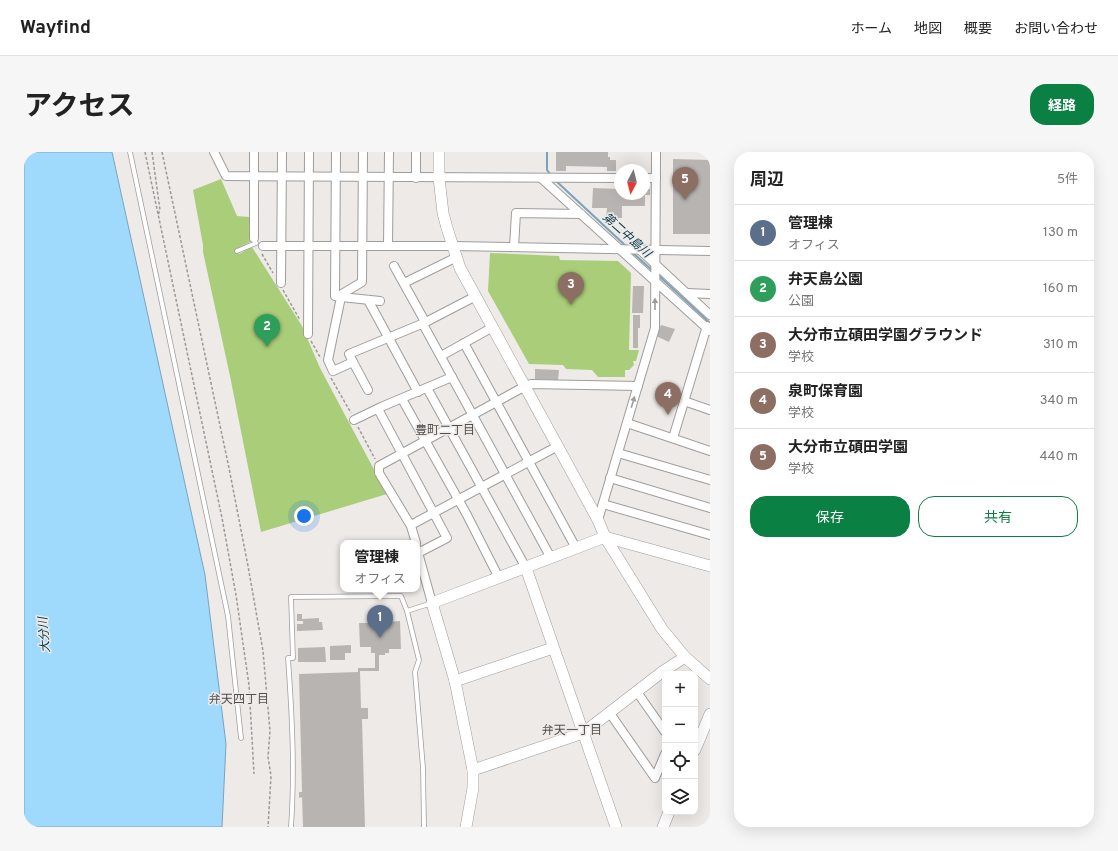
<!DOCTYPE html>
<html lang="ja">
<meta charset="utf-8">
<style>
:root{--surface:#fff;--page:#f6f6f6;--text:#222;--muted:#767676;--line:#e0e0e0;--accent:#0b8043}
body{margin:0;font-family:Overpass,"Noto Sans JP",sans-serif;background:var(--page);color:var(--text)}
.controls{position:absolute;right:12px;bottom:12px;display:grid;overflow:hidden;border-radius:8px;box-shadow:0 4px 16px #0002}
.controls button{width:36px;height:36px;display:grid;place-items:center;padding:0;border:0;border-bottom:1px solid var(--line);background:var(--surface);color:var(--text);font:20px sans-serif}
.compass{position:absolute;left:590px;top:12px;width:36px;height:36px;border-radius:50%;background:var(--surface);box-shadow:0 4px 16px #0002;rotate:187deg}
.you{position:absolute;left:280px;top:364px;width:14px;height:14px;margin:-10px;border:3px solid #fff;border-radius:50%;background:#1a73e8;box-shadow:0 0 0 6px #1a73e833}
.badge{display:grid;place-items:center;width:26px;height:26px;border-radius:50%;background:var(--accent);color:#fff;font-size:13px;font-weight:700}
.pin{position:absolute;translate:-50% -33px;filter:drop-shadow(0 1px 2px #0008)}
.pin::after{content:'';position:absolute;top:21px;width:14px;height:12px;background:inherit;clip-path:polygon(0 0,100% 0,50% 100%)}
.popup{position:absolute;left:316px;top:388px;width:80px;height:52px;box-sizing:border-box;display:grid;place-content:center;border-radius:8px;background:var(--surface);filter:drop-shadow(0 1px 3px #0005);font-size:13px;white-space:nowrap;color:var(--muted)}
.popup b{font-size:15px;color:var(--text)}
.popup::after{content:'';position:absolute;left:50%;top:100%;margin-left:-8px;border:8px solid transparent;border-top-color:var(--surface)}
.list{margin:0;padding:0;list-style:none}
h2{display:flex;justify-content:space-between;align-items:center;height:52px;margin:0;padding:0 16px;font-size:17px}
h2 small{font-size:13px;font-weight:400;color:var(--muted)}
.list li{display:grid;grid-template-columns:26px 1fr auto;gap:12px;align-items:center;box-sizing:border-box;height:56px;padding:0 16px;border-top:1px solid var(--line)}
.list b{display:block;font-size:15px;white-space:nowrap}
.list p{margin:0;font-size:13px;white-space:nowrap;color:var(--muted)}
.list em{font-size:13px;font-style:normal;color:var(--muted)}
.actions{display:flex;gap:8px;padding:12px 16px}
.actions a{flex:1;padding:9px 0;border:1px solid var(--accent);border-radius:16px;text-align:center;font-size:14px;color:var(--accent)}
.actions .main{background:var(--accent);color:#fff}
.icon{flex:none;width:22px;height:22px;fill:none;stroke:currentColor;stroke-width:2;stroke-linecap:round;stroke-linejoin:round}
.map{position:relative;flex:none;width:686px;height:675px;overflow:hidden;border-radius:16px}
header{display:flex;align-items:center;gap:24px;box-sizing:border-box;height:56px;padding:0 20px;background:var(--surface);border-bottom:1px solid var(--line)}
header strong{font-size:19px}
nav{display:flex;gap:22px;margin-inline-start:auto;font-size:14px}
.intro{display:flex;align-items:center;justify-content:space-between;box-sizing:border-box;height:96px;padding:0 24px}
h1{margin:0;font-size:28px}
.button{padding:10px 18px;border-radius:16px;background:var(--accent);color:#fff;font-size:14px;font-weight:700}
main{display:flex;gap:24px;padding:0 24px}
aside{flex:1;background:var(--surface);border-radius:16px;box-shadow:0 4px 16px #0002}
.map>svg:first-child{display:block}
.green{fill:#aacd79}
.water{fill:#9fdafd;stroke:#7aa3bb}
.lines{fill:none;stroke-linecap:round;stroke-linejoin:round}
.stream{stroke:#7aa3bb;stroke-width:2}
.building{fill:#b8b4b2}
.lane-casing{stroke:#a09c9a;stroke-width:5.5}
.street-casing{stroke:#a09c9a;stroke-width:10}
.secondary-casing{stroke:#a09c9a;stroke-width:12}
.path{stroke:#9b9897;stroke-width:1.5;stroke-dasharray:3 2;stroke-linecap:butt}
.lane{stroke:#fff;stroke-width:4}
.street{stroke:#fff;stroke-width:8}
.secondary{stroke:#fff;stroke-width:11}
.oneway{fill:#9c9c9b}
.labels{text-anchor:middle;stroke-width:3;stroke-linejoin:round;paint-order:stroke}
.water-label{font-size:12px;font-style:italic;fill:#06374e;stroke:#eeeae8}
.neighbourhood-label{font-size:12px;fill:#524f4d;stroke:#eeeae8}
</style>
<header>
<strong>Wayfind</strong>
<nav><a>ホーム</a><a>地図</a><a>概要</a><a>お問い合わせ</a></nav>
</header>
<div class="intro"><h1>アクセス</h1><a class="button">経路</a></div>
<main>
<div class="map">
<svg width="686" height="675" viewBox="0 0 686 675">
<rect width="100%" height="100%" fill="#eeeae8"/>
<g class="green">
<path d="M197 27 213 64 225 65 226 90 212 97 215 102 228 95 278 174 296 216 363 342 237 380 206 224 179 100V93L169 38Z"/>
<path d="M466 101 535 104 536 108 594 109 607 121 605 198H615L612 209H609L610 213 605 218H601V225H574L568 218 542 217 539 213 505 212 464 139Z"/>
</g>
<path class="water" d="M0 0H88L181 423 202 592 198 675H0Z"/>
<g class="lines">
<g class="stream">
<path d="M523 0V18L527 23"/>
<path d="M531 28 603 95"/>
<path d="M609 101 629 119"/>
<path d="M634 123 686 171"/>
</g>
</g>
<g class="building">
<path d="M532 0H584V5H586V8H592V19H583V15L542 14V19H532Z"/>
<path d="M649 7 686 8V82H649Z"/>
<path d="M569 36 596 37V42H620V37H626V43H621V54H598V66H582L583 56H568Z"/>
<path d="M609 134H620L619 161H608Z"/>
<path d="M609 163H616V176H614V196H609Z"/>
<path d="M637 173 651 177 645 190 632 184Z"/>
<path d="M511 217 535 218 534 228 511 227Z"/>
<path d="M273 462H278V467L295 466V470H298L299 478 273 479V472H279V469H273Z"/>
<path d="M352 467H358L360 476H364L363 470 376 469 377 497H365V501H361V503H355V519H336L337 556H344V567H338L341 675H279L278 645 275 646V640H278L275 522 334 520V516H351V501H347V495H336L335 471H347V476H349V475H352Z"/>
<path d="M327 493V501H321V508H306V494Z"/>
<path d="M301 495 302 510H274V496Z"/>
</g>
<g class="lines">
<defs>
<g id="lane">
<path d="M106 0 204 464 217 586"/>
<path d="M213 99 232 91"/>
<path d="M267 675C271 618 268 563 264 506H269L267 445 377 444 383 459"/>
<path d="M400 675 399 616 391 520 395 508 383 459 408 451"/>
</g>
<g id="street">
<path d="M190 0 202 24 596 26"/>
<path d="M312 0 311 144 317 145 304 208 309 219 329 210 325 202 400 171 452 144"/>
<path d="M339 0 338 130 318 142 317 145 356 149"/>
<path d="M392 26V0"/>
<path d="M517 26 686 179"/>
<path d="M620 26H632"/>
<path d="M230 86V0"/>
<path d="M239 94H429L686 99"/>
<path d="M364 94 365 0"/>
<path d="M490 95 492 61 557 62"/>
<path d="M615 97 686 163"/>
<path d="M370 114 399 166 400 174 527 406"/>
<path d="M257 131 258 0"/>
<path d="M380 131 433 105"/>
<path d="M663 141 686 142"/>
<path d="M344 148 394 240"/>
<path d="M284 182 285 0"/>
<path d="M440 191 552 396"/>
<path d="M417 204 469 175"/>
<path d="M329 210 344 238"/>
<path d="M403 236 502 416"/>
<path d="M378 247 443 363 475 426"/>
<path d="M660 249 686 258"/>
<path d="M354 257 423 386 394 401"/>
<path d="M330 268 357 255 428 225"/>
<path d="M603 271 686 299"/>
<path d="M649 286 683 174"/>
<path d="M594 301 686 328"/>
<path d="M586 326 686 356"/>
<path d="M579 352 686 383"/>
<path d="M574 368 631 176 632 0"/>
<path d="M387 373 534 294"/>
<path d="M392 391 387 374 355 321V314L496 237 507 232 614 234"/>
<path d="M393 397 408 451"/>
<path d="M613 540 641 580"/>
<path d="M585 560 631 626 641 602"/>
</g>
<g id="secondary">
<path d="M415 0V26L419 61 423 76 436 116 574 368 581 385 638 477 661 505 686 527"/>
<path d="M502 416 592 675"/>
<path d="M431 529 529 496"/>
<path d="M671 598 686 562"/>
<path d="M449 618 559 581 638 520 661 505"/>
<path d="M442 675 449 636V618L431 529 408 451 581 385 686 414"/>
<path d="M639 675 645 660"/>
</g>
</defs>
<use href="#lane" class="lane-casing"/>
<use href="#street" class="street-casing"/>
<use href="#secondary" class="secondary-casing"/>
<g class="path">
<path d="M121 0 198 366 212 443 225 533 230 622"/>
<path d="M128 0 136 58 134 63"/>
<path d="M138 0 205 316 224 414 239 499 246 579 244 605 247 624 244 675"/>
<path d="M238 102 249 121"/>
<path d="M259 138 276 168"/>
<path d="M287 189 296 205"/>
<path d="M307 226 327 261"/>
<path d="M334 275 351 307"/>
</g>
<use href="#lane" class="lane"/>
<use href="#street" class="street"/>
<use href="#secondary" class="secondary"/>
</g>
<defs><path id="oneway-solid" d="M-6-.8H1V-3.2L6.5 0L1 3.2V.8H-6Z"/></defs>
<g class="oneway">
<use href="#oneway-solid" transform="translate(631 152) rotate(-90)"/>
<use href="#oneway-solid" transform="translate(609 250) rotate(-73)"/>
</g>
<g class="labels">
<g class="water-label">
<text transform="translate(603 83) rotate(42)" y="4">第二中島川</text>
<text transform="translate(20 483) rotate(-95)" y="4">大分川</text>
</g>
<g class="neighbourhood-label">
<text x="421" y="282">豊町二丁目</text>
<text x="215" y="551">弁天四丁目</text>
<text x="548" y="582">弁天一丁目</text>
</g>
</g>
</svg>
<div class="controls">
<button>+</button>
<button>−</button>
<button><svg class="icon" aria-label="locate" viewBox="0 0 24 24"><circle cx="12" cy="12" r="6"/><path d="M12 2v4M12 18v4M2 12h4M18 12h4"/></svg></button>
<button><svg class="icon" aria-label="layers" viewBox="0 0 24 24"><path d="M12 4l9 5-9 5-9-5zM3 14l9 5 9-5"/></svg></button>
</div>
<svg class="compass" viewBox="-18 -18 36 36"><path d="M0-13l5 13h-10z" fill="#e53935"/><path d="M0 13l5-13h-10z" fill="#767676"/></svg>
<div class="you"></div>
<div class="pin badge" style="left:356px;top:486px;background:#5c6f8a">1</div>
<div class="popup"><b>管理棟</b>オフィス</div>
<div class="pin badge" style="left:243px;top:195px;background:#2e9e5b">2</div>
<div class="pin badge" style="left:547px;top:153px;background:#8d6e63">3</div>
<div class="pin badge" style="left:644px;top:263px;background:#8d6e63">4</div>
<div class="pin badge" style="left:661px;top:48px;background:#8d6e63">5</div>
</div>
<aside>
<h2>周辺<small>5件</small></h2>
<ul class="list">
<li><span class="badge" style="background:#5c6f8a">1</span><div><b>管理棟</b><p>オフィス</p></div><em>130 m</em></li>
<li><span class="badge" style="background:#2e9e5b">2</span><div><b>弁天島公園</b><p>公園</p></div><em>160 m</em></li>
<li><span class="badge" style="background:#8d6e63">3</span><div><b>大分市立碩田学園グラウンド</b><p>学校</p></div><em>310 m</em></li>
<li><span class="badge" style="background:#8d6e63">4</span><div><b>泉町保育園</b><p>学校</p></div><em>340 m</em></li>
<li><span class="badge" style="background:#8d6e63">5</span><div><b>大分市立碩田学園</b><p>学校</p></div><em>440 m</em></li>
</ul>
<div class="actions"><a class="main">保存</a><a>共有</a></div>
</aside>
</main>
